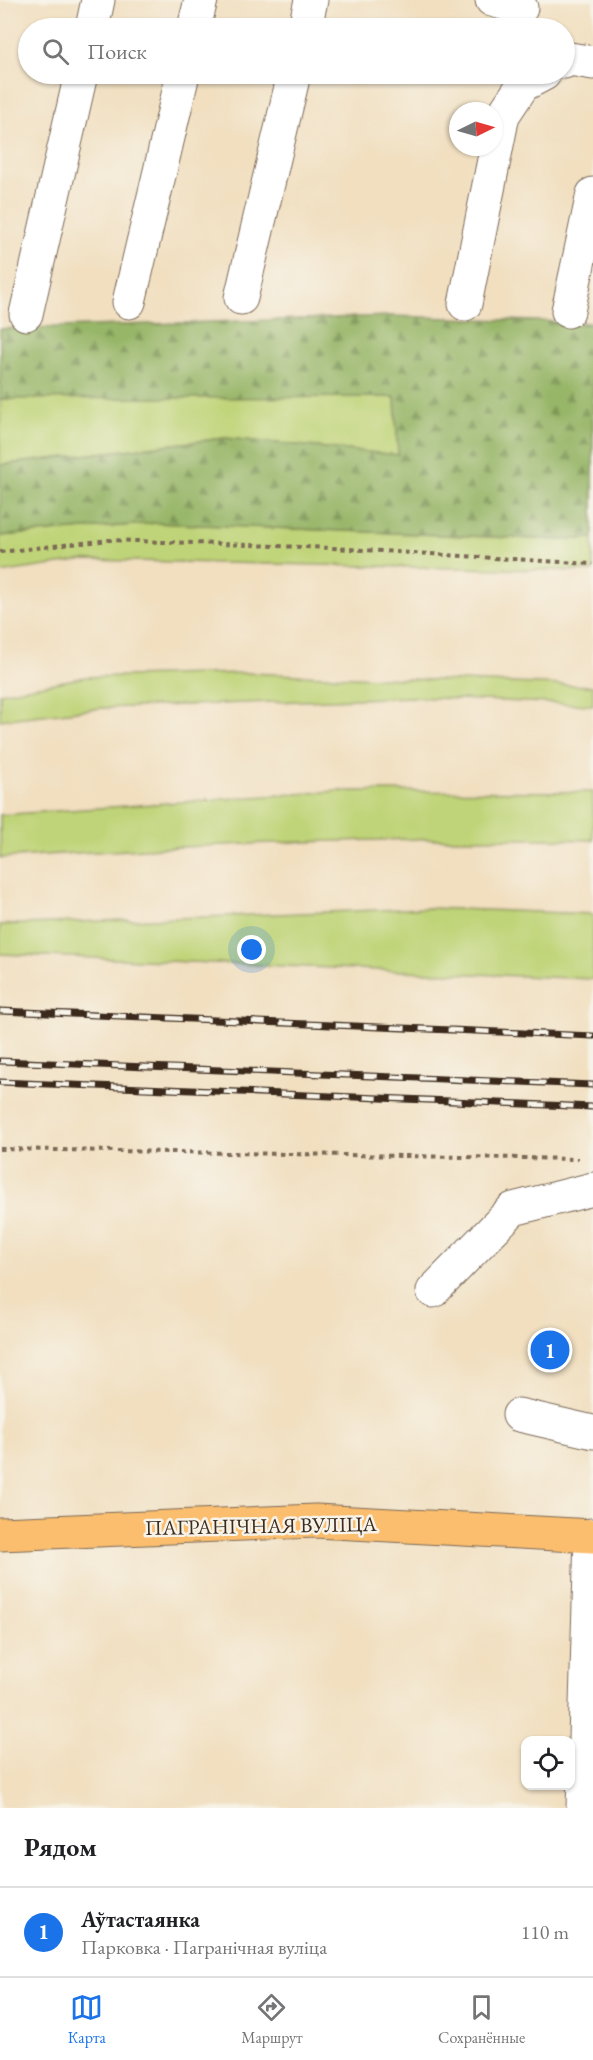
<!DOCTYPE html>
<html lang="ru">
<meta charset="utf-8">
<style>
:root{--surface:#fff;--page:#f6f6f6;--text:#202124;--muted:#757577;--line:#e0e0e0;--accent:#1a73e8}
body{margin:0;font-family:"EB Garamond",serif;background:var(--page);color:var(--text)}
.controls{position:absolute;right:18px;bottom:18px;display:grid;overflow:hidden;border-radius:12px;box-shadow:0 2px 4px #0004}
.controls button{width:54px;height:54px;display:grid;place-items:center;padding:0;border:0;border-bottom:2px solid var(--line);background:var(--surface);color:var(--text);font:30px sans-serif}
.compass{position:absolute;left:449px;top:102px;width:54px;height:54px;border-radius:50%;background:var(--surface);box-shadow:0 2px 4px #0004;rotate:85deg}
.you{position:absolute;left:252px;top:950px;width:21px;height:21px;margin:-15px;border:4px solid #fff;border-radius:50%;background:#1a73e8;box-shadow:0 0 0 9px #1a73e833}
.badge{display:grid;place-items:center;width:39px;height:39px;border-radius:50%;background:var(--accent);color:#fff;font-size:20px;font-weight:700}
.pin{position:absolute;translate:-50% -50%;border:3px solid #fff;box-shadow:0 2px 6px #0006}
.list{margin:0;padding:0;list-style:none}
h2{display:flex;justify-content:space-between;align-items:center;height:78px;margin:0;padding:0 24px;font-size:26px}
h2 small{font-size:20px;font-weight:400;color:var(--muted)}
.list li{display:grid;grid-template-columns:39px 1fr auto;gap:18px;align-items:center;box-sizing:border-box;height:90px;padding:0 24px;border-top:2px solid var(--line)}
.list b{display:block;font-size:22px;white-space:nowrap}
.list p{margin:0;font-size:20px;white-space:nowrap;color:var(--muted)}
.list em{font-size:20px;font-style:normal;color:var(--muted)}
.icon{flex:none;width:33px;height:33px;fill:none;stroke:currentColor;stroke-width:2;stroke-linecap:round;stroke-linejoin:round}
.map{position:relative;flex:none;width:593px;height:1808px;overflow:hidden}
.search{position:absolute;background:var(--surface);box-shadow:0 2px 4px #0004;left:18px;right:18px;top:18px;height:66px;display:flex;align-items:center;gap:15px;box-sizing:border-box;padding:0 21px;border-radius:33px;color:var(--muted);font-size:22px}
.sheet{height:168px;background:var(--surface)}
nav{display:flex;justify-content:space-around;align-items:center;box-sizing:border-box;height:84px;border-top:2px solid var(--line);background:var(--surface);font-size:16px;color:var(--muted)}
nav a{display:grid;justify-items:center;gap:3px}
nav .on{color:var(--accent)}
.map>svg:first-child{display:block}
.grass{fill:#bfd478;stroke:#7d7f4b;stroke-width:1.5}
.forest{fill:url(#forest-firs);stroke:#697043;stroke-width:1.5}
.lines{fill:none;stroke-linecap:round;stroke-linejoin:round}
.minor-casing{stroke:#7b6957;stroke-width:35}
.major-casing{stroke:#7b6957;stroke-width:35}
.path{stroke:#7b6957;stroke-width:4;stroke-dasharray:4.5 4.5;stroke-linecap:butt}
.minor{stroke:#fff;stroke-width:33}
.major{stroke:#fbbe6e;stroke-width:33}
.rail-casing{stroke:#3b2a1e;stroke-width:7}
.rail{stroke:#f7f3e8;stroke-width:4.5;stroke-dasharray:14;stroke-linecap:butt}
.labels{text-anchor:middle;stroke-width:5;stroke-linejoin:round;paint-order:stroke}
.street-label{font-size:21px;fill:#3b2a1e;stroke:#f7f3e8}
</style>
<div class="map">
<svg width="593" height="1808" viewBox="0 0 593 1808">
<defs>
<pattern id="forest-firs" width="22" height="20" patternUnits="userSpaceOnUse" patternTransform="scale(1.5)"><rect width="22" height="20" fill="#97b668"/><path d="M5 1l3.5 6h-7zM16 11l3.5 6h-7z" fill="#7c9455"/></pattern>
</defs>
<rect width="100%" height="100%" fill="#f7f3e8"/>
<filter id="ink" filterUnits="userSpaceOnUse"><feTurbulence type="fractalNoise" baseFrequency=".0167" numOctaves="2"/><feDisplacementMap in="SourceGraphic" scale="12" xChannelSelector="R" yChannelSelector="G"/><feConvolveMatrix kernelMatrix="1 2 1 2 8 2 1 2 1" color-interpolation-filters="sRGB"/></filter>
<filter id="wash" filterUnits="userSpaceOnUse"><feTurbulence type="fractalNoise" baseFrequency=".008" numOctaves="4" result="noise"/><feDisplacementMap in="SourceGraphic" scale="24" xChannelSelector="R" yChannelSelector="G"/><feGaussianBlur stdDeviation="1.35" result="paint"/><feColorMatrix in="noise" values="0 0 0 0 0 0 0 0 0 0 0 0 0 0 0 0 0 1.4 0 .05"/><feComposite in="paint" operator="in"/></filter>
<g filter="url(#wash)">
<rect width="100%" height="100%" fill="#f1dfc0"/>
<g class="grass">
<path d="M41 397H395L398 455 225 438 0 465V399Z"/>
<path d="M156 523 561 540 593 538V571L85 560 0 573V536Z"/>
<path d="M246 673 593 686V705L412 697 102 708 0 720V693L86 677Z"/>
<path d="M338 791 593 792V840C395 835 197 844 0 858V815Z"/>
<path d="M429 908 593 914V979L0 954V925Z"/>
</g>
<path class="forest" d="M392 316 593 323V538L561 540 156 523 0 536V465L225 438 398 455 395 397 0 399V329Z"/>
</g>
<g filter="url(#ink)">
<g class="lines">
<defs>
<g id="minor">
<path d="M492 0 521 8"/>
<path d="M92 28 98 0"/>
<path d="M194 28 201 0"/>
<path d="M305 28 311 0"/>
<path d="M564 62 570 59 593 63"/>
<path d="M241 298 294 74"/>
<path d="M129 302 183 74"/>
<path d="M465 304 503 115 523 85 544 74"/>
<path d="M568 311 593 194"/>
<path d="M26 314 81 74"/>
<path d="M433 1291 513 1209 593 1189"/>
<path d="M519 1415 593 1432"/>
<path d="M583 1808 591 1535"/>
</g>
<path id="major" d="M0 1534 316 1521 593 1536"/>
</defs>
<use href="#minor" class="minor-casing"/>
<use href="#major" class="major-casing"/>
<g class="path">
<path d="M0 552 109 540 332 548 593 564"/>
<path d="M0 1149 578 1159"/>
</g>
<use href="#minor" class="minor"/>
<use href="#major" class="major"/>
<defs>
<g id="rail">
<path d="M0 1011 593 1036"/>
<path d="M0 1061 593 1085"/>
<path d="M0 1082 593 1107"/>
</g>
</defs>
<use href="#rail" class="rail-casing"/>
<use href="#rail" class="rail"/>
</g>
</g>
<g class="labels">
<g class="street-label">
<text transform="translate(261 1526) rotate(-1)" y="7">ПАГРАНІЧНАЯ ВУЛІЦА</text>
</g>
</g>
</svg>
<div class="controls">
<button><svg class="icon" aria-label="locate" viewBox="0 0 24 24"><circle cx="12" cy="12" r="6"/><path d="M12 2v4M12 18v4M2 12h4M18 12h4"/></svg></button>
</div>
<svg class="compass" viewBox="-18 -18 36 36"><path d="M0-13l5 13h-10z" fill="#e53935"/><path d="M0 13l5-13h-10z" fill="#757577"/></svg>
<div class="you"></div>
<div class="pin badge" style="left:550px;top:1350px">1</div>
<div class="search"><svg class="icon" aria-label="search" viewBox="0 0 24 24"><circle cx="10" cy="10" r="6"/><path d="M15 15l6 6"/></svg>Поиск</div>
</div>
<section class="sheet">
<h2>Рядом<small></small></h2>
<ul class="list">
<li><span class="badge">1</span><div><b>Аўтастаянка</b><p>Парковка · Пагранічная вуліца</p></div><em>110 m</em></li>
</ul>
</section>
<nav>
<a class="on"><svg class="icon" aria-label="map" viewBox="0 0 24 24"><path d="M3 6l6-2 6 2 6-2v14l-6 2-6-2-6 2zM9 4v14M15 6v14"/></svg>Карта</a>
<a><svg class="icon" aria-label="directions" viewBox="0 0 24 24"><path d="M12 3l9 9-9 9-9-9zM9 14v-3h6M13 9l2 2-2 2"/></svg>Маршрут</a>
<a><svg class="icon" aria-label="saved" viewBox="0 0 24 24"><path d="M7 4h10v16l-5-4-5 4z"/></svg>Сохранённые</a>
</nav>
